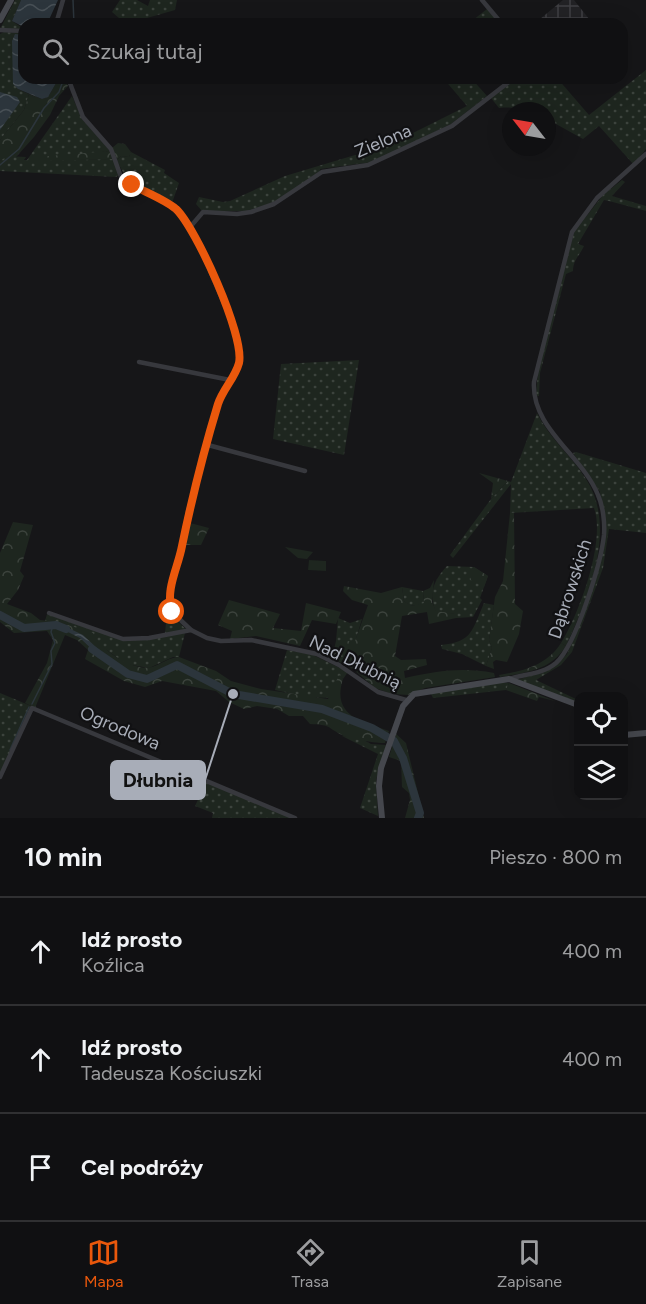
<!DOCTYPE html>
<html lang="pl">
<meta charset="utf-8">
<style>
:root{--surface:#101012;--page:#19191b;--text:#f1f3f6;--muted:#9c9d9f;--line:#303032;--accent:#ea580c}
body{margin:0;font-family:Figtree,sans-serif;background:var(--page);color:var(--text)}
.controls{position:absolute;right:18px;bottom:18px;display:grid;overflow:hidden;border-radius:12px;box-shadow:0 6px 24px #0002}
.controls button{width:54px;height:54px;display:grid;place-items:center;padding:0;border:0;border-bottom:2px solid var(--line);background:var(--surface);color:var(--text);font:30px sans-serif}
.compass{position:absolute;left:502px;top:102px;width:54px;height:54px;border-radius:50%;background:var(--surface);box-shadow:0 6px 24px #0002;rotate:301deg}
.stop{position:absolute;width:18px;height:18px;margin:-14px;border:4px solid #ea580c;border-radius:50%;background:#fff}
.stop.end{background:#ea580c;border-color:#fff;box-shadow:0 2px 6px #0008}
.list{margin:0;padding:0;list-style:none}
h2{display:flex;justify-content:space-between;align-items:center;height:78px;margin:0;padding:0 24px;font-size:26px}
h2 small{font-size:20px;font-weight:400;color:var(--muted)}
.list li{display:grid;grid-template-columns:39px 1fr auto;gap:18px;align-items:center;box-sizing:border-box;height:108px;padding:0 24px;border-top:2px solid var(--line)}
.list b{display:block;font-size:22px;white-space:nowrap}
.list p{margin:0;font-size:20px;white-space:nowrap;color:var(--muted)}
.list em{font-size:20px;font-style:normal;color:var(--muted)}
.icon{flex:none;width:33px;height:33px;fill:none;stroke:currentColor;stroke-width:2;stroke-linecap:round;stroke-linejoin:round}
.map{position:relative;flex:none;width:646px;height:818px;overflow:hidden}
.search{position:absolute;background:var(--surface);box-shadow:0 6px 24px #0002;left:18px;right:18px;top:18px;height:66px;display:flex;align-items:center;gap:15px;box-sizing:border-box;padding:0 21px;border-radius:18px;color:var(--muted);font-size:22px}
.sheet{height:402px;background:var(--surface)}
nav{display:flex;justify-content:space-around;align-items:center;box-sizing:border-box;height:84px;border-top:2px solid var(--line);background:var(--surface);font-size:16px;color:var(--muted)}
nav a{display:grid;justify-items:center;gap:3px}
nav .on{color:var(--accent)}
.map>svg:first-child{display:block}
.industrial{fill:url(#industrial-grid)}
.grass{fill:url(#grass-dots)}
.forest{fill:url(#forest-crowns)}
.pitch{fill:#1e261f}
.water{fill:url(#water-waves)}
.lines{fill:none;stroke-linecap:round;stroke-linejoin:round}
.stream{stroke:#2c353c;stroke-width:1.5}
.river{stroke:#2c353c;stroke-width:8}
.street{stroke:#37383d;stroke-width:4.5}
.secondary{stroke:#45474d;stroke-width:6}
.route{stroke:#ea580c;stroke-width:8}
.labels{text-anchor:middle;stroke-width:4.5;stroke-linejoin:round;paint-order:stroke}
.street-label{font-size:18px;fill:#a8adb8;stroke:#111113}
.leader{fill:none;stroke:#a8adb8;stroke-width:2}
.callout-dot{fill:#a8adb8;stroke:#111113;stroke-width:2}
.callout{fill:#a8adb8;stroke:#a8adb8;stroke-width:2}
.callout-label{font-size:20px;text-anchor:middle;font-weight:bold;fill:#111}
</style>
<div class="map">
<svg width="646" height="818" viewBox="0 0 646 818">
<defs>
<pattern id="industrial-grid" width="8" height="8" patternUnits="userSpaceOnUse" patternTransform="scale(1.5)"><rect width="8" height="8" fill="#222225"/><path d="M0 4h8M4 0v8" fill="none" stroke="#3f3f43"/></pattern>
<pattern id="grass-dots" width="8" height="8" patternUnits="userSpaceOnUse" patternTransform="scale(1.5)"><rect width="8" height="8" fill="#1e261f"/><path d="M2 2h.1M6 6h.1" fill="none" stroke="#3c433d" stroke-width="1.8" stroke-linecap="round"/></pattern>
<pattern id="forest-crowns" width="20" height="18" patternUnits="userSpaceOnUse" patternTransform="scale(1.5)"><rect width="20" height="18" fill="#1e261f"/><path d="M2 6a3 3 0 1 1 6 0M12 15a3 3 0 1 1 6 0" fill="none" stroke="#3c433d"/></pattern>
<pattern id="water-waves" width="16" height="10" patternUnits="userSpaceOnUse" patternTransform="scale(1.5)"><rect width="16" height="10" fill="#2c353c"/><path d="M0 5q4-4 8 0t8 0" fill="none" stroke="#485056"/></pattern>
</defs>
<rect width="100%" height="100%" fill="#161618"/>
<path class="industrial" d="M563 0H574L593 24H534Z"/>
<g class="grass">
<path d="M15 0H21L12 21 24 29H0Z"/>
<path d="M120 0H137L148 6 150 0H177L175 10 126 24 112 12Z"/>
<path d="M487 9 500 24H468Z"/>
<path d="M4 32 24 33 18 89 29 94 24 110 0 140V34Z"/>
<path d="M646 70V149L634 165 599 126 583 139 547 119V111C530 111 517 106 499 108L491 98 517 78H557L589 115Z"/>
<path d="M443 78H471L487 96 451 124 373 162 320 169 321 172 276 201 252 211H202L196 204 199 197 223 202 230 201 285 176 355 155H369L467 106Z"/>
<path d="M72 96 82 119 110 151 37 160 113 159 119 175 116 177 0 171V161L6 156 26 157 24 160H27Z"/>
<path d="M131 152 165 170 164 173 179 183 172 203C149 192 126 186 117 160L121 156 129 157Z"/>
<path d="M622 180 625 182 612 196 646 206V211L609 201 604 200 578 244 584 246C580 255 573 260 573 271L566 274 540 373 539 396H536L538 372 574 232 603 195Z"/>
<path d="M359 360 344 455 273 439 281 364Z"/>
<path d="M537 413C549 438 571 455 586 479 618 528 588 598 566 646L561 643C579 614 606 541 594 508L510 513 511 484 453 558 450 555 491 499 508 481 511 482Z"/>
<path d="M576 452 646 473V533L609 529 603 568 572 652 561 665 536 680 578 700V702L517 680 551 669 567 654 576 634 605 541 600 492 573 453Z"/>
<path d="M447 566 474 567 488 576 480 598 482 600 473 617 456 618 455 614 436 612C428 593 434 580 447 566Z"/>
<path d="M402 587 423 591 424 604 410 606 404 601Z"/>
<path d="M484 603 494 605 489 640 492 648 486 666 462 654 442 649 441 645C473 642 472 630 484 603Z"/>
<path d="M167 612 186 629 165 634Z"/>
<path d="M47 614 123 640 185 633 179 657H173L149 668 126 664 97 643 45 621Z"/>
<path d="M338 618 350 623 362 619 355 642 336 641Z"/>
<path d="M287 650 313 655 348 672 343 679 339 676 331 698 306 697 275 690Z"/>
<path d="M495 682 509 683 506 690 433 698 430 692Z"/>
<path d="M0 693 31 706 0 774Z"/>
<path d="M342 736 360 738 371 744 386 745 376 780 378 816 360 808 378 754Z"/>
<path d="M207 781 292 818H212L213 813 195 806Z"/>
</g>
<g class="forest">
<path d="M59 78H64L68 86 59 96 50 115 34 137 16 157H6L0 161V140L24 110 29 94 42 99 48 97Z"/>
<path d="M118 143 125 144 131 152 129 157 121 156 117 160 112 148Z"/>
<path d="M110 151 113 159 37 161V157Z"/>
<path d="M479 473 508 481 491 499 493 483Z"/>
<path d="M510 513H514L515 604 523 611 519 634 507 662 496 660 493 662 494 669 486 666 492 648 489 640 495 597 503 581Z"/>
<path d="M13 522 33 525 20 571 24 576 18 590 7 604 31 613 40 620 59 622 93 633C100 650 134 672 152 667 161 664 170 657 179 657L216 671 231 681 261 689 328 699 339 675 343 679C331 716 362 722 389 731L385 743C379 744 345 738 342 735 325 726 331 725 310 724L303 716H289L277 709 257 706 244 709 229 702 216 691 162 681 145 687 124 681 85 659 88 650 77 640 65 635 35 708 25 703 47 663 53 640 47 631 14 633 0 622V553Z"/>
<path d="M190 523 209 528 201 545H185Z"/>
<path d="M285 547 313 552 307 559 298 558Z"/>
<path d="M474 567 488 576 484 587 471 580 469 572Z"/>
<path d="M434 580 432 602 436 611 456 614V618L429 624 427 612 402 616 395 656 401 660 426 659 427 665 404 671 405 678C437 671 462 667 494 673L495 677 425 688 408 695 392 694 375 688 353 669 332 658 336 641H355L368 605 352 600 343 591 344 586 381 593 402 587 404 601 411 606 424 603 423 591 430 588Z"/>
<path d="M229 600 280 614 273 628 301 631 306 603 341 612 336 624 312 620 300 646 256 636 230 639 232 631 218 625Z"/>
<path d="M561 643 566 646C551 670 526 673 500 677L499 675C524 671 547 665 561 643Z"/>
<path d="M509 683 555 701 539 697 537 701 506 690Z"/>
<path d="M396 734 406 743 424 818H405L410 800 409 793 402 787 401 761 389 757Z"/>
</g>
<path class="pitch" d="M309 560 326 561V571L308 570Z"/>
<g class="water">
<path d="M21 0H58L47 24H24V27L12 21Z"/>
<path d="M15 34 24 35V78H59L48 97 42 99 18 89 13 84 12 41Z"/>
<path d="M0 92 17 97 20 102 0 130Z"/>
<path d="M60 624 83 635 99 650 98 655 80 638 58 627Z"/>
</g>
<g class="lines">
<g class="stream">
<path d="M73 0 74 24"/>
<path d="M0 165 19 149 44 108 59 92 64 78"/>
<path d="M32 704 52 664 51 651 55 643 51 632 53 625"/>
<path d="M10 750 29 707"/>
</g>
<g class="river">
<path d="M0 615 24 628 56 625 66 629"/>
<path d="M92 649 128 674 147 679 177 665 233 694 322 709 372 728 394 741 403 758 420 813 418 818"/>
</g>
<g class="street">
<path d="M482 0 502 24"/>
<path d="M56 24 63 0"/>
<path d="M0 30 24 31"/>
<path d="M68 78 83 117 111 149 121 177 174 208 191 226 237 334 239 362 219 403 188 511 181 551 169 591 172 612 191 630 207 638 221 641 251 640 317 654 339 665 378 692 406 700"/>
<path d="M191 226 203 212 237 214 251 212 274 204 322 172 368 165 452 126 514 78"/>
<path d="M139 362 230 380"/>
<path d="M208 445 305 471"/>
<path d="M49 613 123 639 149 638 191 630"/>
<path d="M509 679C525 674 543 674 556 663 576 645 601 563 604 535 605 523 603 506 598 495 582 455 531 428 534 382L572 232 597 198 646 154"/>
<path d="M0 777 32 708 295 818"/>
</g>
<g class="secondary">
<path d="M0 20 11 0"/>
<path d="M624 735 646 733"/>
<path d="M382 818 379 786 381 768 403 706 414 694 509 679 578 705"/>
</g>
</g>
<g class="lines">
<path class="route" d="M132 185C145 192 164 199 176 209 196 228 245 336 239 363 235 378 223 389 218 404 204 450 192 498 182 546 178 568 165 589 172 612"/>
</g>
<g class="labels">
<g class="street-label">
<text transform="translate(383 141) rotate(-23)" y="6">Zielona</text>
<text transform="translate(570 589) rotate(-72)" y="6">Dąbrowskich</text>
<text transform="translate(355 662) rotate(26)" y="6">Nad Dłubnią</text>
<text transform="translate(120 728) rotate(23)" y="6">Ogrodowa</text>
</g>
</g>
<path class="leader" d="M233 694L205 780"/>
<circle class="callout-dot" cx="233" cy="694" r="6"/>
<rect class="callout" x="111" y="761" width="94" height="38" rx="6"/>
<g class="callout-label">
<text x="158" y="787">Dłubnia</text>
</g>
</svg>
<div class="controls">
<button><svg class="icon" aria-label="locate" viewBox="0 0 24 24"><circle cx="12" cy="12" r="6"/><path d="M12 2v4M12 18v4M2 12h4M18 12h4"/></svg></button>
<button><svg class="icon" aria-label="layers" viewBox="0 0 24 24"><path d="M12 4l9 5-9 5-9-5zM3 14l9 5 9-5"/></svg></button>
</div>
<svg class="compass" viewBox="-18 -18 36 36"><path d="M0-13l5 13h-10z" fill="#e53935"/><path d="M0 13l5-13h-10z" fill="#9c9d9f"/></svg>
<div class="stop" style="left:172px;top:612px"></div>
<div class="stop end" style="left:132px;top:185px"></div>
<div class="search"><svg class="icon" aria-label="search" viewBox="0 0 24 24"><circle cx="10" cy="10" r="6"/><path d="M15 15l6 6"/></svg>Szukaj tutaj</div>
</div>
<section class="sheet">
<h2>10 min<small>Pieszo · 800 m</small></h2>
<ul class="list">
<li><svg class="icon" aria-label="ahead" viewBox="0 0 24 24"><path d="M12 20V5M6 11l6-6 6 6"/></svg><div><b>Idź prosto</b><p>Koźlica</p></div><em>400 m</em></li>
<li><svg class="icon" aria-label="ahead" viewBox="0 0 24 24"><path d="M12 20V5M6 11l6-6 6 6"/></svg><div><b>Idź prosto</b><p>Tadeusza Kościuszki</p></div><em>400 m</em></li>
<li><svg class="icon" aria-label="arrive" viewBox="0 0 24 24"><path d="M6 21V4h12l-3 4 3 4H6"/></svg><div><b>Cel podróży</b></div></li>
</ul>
</section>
<nav>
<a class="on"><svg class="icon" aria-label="map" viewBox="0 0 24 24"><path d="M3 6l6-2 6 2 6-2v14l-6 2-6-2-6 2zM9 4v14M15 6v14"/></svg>Mapa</a>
<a><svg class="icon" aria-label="directions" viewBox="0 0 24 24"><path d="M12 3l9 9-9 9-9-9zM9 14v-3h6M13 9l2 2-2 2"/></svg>Trasa</a>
<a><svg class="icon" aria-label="saved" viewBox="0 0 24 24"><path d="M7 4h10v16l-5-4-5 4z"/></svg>Zapisane</a>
</nav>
